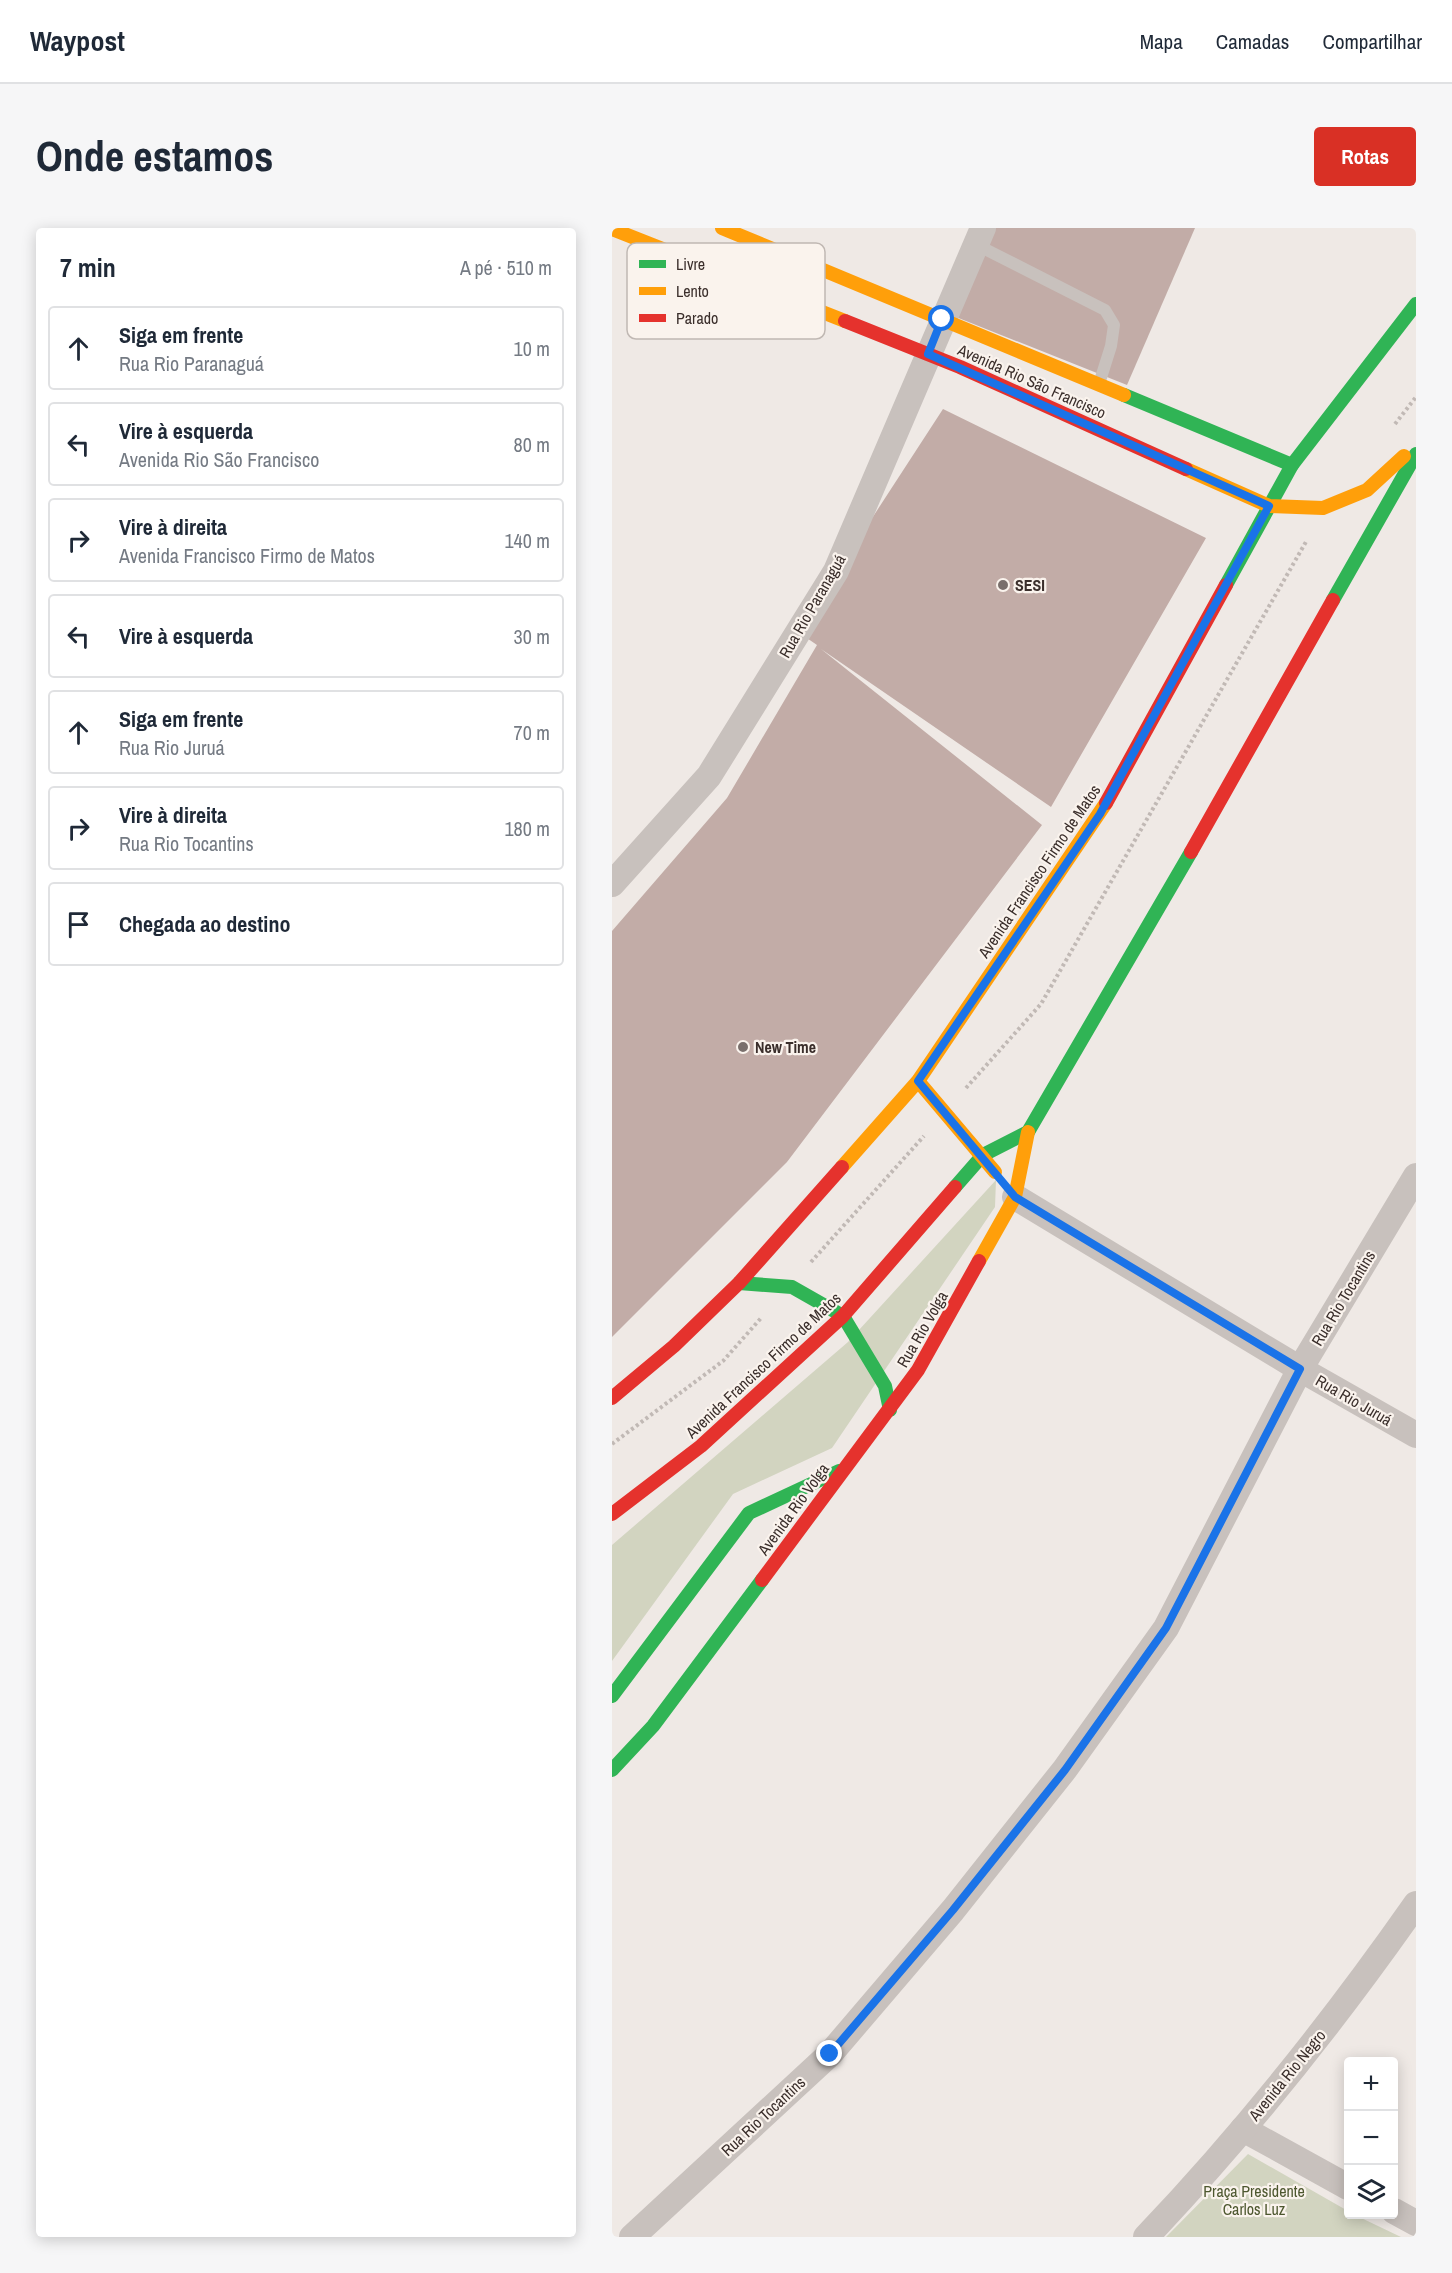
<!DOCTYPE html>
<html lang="pt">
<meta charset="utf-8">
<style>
:root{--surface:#fff;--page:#f6f6f7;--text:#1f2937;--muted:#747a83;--line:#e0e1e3;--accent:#d93025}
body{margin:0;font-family:"Archivo Narrow",sans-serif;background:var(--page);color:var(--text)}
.controls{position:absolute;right:18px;bottom:18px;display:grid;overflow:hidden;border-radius:6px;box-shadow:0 3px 15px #0003}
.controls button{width:54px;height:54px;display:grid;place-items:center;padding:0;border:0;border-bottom:2px solid var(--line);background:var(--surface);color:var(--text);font:30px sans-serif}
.stop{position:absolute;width:18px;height:18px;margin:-14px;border:4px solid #1a73e8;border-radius:50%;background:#fff}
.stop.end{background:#1a73e8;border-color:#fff;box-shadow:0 2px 6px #0008}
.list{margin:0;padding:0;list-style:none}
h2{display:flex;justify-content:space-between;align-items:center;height:78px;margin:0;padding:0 24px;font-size:26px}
h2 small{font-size:20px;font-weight:400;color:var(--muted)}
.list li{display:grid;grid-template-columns:39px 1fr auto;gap:18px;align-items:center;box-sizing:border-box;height:84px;margin:0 12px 12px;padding:0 12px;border:2px solid var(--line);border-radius:6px}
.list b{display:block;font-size:22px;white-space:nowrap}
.list p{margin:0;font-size:20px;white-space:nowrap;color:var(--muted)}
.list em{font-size:20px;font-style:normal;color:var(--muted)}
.icon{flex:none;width:33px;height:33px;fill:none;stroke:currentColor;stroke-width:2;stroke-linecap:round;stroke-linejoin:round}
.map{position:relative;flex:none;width:804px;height:2009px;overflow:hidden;border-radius:6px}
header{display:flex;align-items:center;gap:36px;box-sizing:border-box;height:84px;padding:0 30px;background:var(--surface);border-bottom:2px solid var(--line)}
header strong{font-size:28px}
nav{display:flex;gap:33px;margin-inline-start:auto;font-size:21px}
.intro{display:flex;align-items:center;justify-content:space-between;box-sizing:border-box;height:144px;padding:0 36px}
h1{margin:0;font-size:42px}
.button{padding:15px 27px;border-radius:6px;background:var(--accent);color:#fff;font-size:21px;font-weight:700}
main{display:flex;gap:36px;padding:0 36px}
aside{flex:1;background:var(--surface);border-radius:6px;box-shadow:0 3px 15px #0003}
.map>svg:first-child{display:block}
.green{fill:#d2d4c0}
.building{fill:#c2aca7}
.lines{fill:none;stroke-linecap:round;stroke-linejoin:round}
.path{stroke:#c1b9b5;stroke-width:4;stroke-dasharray:3 3;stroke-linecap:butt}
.lane{stroke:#c8c1bd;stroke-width:12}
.street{stroke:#c8c1bd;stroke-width:26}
.fast{stroke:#30b455;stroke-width:14}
.slow{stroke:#ff9f0a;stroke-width:14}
.jam{stroke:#e5322d;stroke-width:14}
.route{stroke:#1a73e8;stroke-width:8}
.poi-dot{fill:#796f6c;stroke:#faf3ed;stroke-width:2}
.labels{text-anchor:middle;stroke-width:4.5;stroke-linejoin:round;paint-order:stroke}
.street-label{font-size:16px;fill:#3a2e2b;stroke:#faf3ed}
.poi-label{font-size:16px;font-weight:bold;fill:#3a2e2b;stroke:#faf3ed;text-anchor:start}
.park-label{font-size:16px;fill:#4d572f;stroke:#faf3ed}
.key{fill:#faf3ed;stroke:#c0b8b3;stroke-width:1.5}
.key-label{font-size:16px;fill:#3a2e2b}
</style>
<header>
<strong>Waypost</strong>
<nav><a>Mapa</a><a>Camadas</a><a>Compartilhar</a></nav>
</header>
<div class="intro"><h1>Onde estamos</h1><a class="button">Rotas</a></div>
<main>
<aside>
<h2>7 min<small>A pé · 510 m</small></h2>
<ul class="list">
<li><svg class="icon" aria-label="ahead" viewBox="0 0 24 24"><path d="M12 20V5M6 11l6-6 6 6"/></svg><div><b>Siga em frente</b><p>Rua Rio Paranaguá</p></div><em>10 m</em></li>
<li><svg class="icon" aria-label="left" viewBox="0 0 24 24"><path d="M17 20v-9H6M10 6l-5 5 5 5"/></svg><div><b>Vire à esquerda</b><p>Avenida Rio São Francisco</p></div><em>80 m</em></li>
<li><svg class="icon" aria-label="right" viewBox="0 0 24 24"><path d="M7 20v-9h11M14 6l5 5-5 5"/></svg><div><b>Vire à direita</b><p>Avenida Francisco Firmo de Matos</p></div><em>140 m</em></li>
<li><svg class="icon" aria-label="left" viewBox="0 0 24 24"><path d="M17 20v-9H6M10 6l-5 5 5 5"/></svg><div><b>Vire à esquerda</b></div><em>30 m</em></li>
<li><svg class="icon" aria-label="ahead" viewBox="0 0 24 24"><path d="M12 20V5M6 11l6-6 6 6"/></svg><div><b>Siga em frente</b><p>Rua Rio Juruá</p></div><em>70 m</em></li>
<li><svg class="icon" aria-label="right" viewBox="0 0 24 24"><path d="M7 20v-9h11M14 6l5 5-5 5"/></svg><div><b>Vire à direita</b><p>Rua Rio Tocantins</p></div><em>180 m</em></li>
<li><svg class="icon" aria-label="arrive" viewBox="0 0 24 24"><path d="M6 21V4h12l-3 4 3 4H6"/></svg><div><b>Chegada ao destino</b></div></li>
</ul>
</aside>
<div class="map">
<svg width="804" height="2009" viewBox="0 0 804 2009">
<rect width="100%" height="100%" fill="#efe9e5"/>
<g class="green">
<path d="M384 952 383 979 220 1220 121 1266 0 1433V1317L236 1114Z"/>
<path d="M636 1926 736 1983V1986L743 1987 789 2009H554Z"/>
</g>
<g class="building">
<path d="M382 0H583L515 157 339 87Z"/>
<path d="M331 181 594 310 439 579 209 421 430 597 175 934 0 1109V703L115 570 205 417 186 404Z"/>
</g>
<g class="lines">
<g class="path">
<path d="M783 196 804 169"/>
<path d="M354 860 429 776 695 312"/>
<path d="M199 1034 312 908"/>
<path d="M0 1216 111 1133 150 1089"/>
</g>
<path class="lane" d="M363 16 493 82 502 97 499 118 487 156"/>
<g class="street">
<path d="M0 656 97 548 224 343 371 0"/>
<path d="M403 969 688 1141 804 1207"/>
<path d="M631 1901 736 1959"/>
<path d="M782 1983 804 1995"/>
<path d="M20 2009 218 1826 341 1682 453 1541 554 1400 688 1141 804 948"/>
<path d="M534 2009C632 1906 722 1793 804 1676"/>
</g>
<g class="fast">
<path d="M512 167 680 237"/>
<path d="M614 357 680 237 804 76"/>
<path d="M721 372 804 226"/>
<path d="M343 959 371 927 416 904 579 624"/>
<path d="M127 1055 180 1059 231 1088 273 1158 278 1182"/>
<path d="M0 1468 137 1285 227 1243"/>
<path d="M0 1542 41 1498 150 1352"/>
</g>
<g class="slow">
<path d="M110 0 512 167"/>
<path d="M0 1 233 93"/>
<path d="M574 241 657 278 711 280 755 262 792 228"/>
<path d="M306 853 383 944"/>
<path d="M230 939 306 853 494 575"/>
<path d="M367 1033 403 969 416 904"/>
</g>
<g class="jam">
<path d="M233 93 348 139 574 241"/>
<path d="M494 575 614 357"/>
<path d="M579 624 721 372"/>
<path d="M0 1170 62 1118 127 1055 230 939"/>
<path d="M0 1286 89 1218 231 1088 343 959"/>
<path d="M150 1352 306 1142 367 1033"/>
</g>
</g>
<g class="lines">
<path class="route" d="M218 1826 341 1682 453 1542 554 1400 688 1141 403 969 306 853 488 586 657 278 316 126 330 91"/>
</g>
<g class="poi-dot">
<circle cx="391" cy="357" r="6"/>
<circle cx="131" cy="819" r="6"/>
</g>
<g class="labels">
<g class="street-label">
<text transform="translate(420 153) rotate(24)" y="6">Avenida Rio São Francisco</text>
<text transform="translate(200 378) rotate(-60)" y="6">Rua Rio Paranaguá</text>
<text transform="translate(427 643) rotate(-56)" y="6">Avenida Francisco Firmo de Matos</text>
<text transform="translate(731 1070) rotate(-59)" y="6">Rua Rio Tocantins</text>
<text transform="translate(310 1101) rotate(-60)" y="6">Rua Rio Volga</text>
<text transform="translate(151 1137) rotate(-43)" y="6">Avenida Francisco Firmo de Matos</text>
<text transform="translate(742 1172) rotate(30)" y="6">Rua Rio Juruá</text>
<text transform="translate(181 1281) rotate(-54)" y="6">Avenida Rio Volga</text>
<text transform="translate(675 1847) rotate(-51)" y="6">Avenida Rio Negro</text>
<text transform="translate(151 1888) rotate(-43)" y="6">Rua Rio Tocantins</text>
</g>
<g class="poi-label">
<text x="403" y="363">SESI</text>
<text x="143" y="825">New Time</text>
</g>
<g class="park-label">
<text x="642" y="1969">Praça Presidente<tspan x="642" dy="18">Carlos Luz</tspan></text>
</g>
</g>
<rect x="15" y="15" width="198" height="96" rx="9" class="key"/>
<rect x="27" y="32" width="27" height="8" fill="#30b455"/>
<rect x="27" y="59" width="27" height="8" fill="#ff9f0a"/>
<rect x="27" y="86" width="27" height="8" fill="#e5322d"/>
<g class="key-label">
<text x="64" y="42">Livre</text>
<text x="64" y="69">Lento</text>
<text x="64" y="96">Parado</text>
</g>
</svg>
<div class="controls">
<button>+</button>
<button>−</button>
<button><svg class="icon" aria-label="layers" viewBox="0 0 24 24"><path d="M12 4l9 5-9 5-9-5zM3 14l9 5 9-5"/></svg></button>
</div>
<div class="stop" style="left:330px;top:91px"></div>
<div class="stop end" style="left:218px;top:1826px"></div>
</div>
</main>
